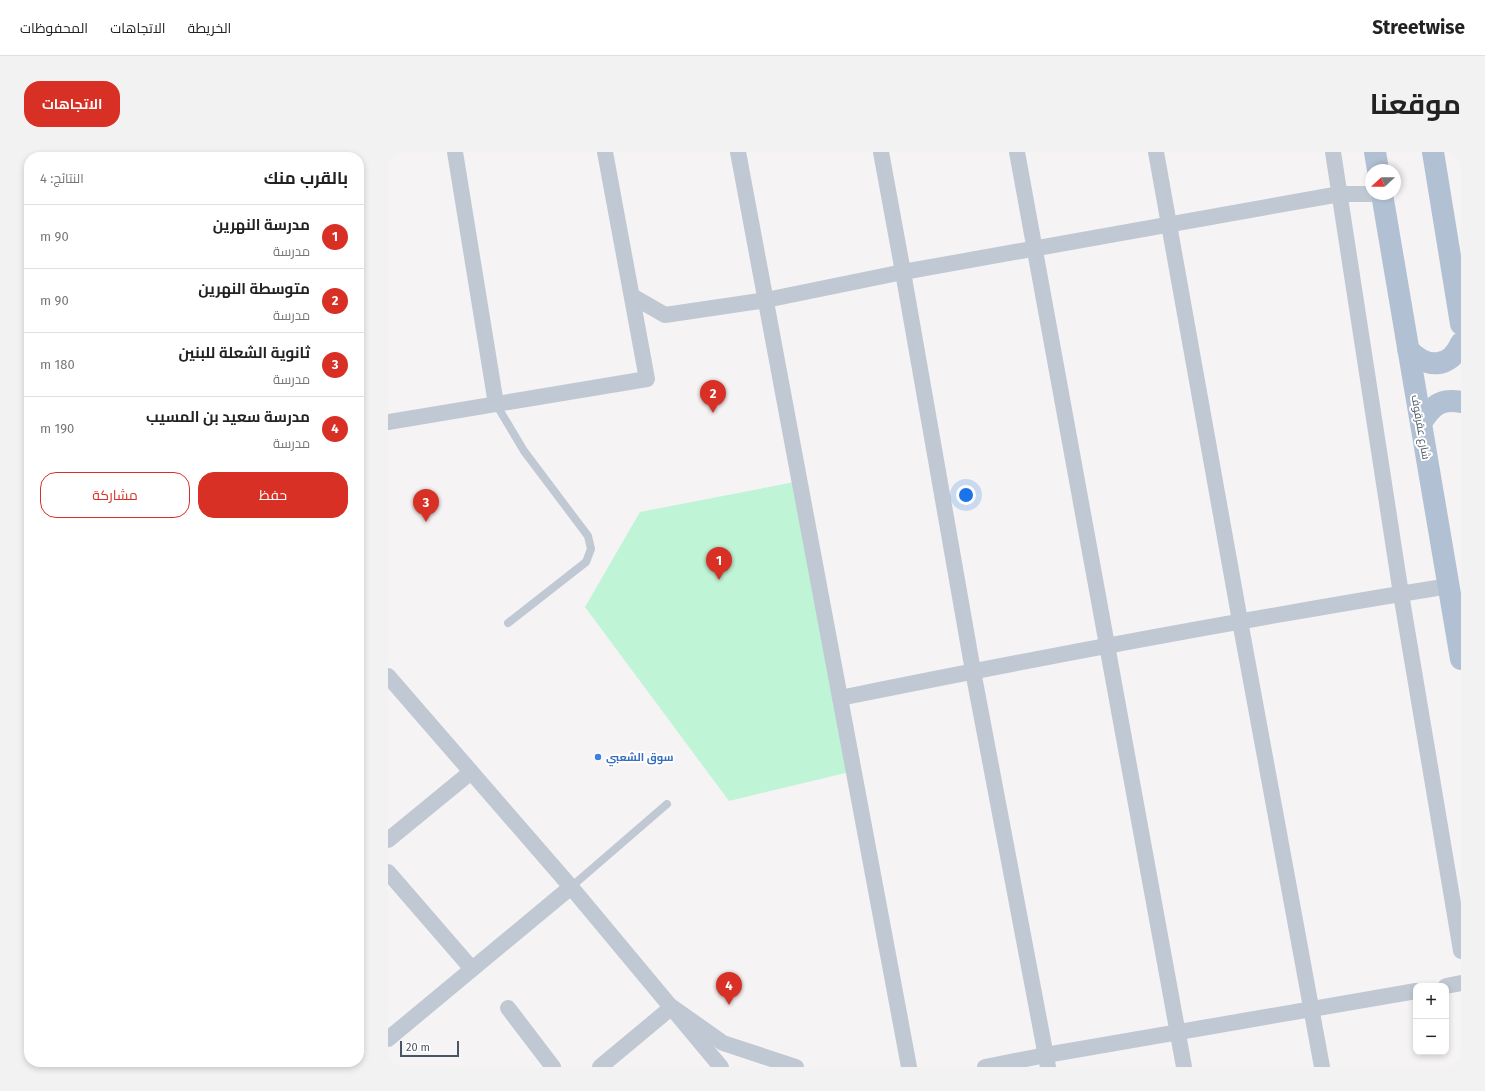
<!DOCTYPE html>
<html lang="ar">
<meta charset="utf-8">
<style>
:root{--surface:#fff;--page:#f2f2f2;--text:#222;--muted:#767676;--line:#e0e0e0;--accent:#d93025}
body{margin:0;font-family:"Fira Sans",Cairo,sans-serif;background:var(--page);color:var(--text);direction:rtl}
.controls{position:absolute;right:12px;bottom:12px;display:grid;overflow:hidden;border-radius:8px;box-shadow:0 2px 6px #0003}
.controls button{width:36px;height:36px;display:grid;place-items:center;padding:0;border:0;border-bottom:1px solid var(--line);background:var(--surface);color:var(--text);font:20px sans-serif}
.compass{position:absolute;left:977px;top:12px;width:36px;height:36px;border-radius:50%;background:var(--surface);box-shadow:0 2px 6px #0003;rotate:249deg}
.scale{position:absolute;left:12px;bottom:10px;width:59px;box-sizing:border-box;padding-left:4px;border:2px solid #495562;border-top:0;font-size:11px;line-height:14px;white-space:nowrap;color:#495562;-webkit-text-stroke:3px #fff;paint-order:stroke}
.you{position:absolute;left:578px;top:343px;width:14px;height:14px;margin:-10px;border:3px solid #fff;border-radius:50%;background:#1a73e8;box-shadow:0 0 0 6px #1a73e833}
.badge{display:grid;place-items:center;width:26px;height:26px;border-radius:50%;background:var(--accent);color:#fff;font-size:13px;font-weight:700}
.pin{position:absolute;translate:-50% -33px;filter:drop-shadow(0 1px 2px #0008)}
.pin::after{content:'';position:absolute;top:21px;width:14px;height:12px;background:inherit;clip-path:polygon(0 0,100% 0,50% 100%)}
.list{margin:0;padding:0;list-style:none}
h2{display:flex;justify-content:space-between;align-items:center;height:52px;margin:0;padding:0 16px;font-size:17px}
h2 small{font-size:13px;font-weight:400;color:var(--muted)}
.list li{display:grid;grid-template-columns:26px 1fr auto;gap:12px;align-items:center;box-sizing:border-box;height:64px;padding:0 16px;border-top:1px solid var(--line)}
.list b{display:block;font-size:15px;white-space:nowrap}
.list p{margin:0;font-size:13px;white-space:nowrap;color:var(--muted)}
.list em{font-size:13px;font-style:normal;color:var(--muted)}
.actions{display:flex;gap:8px;padding:12px 16px}
.actions a{flex:1;padding:9px 0;border:1px solid var(--accent);border-radius:16px;text-align:center;font-size:14px;color:var(--accent)}
.actions .main{background:var(--accent);color:#fff}
.map{position:relative;flex:none;width:1073px;height:915px;overflow:hidden;direction:ltr;border-radius:16px}
header{display:flex;align-items:center;gap:24px;box-sizing:border-box;height:56px;padding:0 20px;background:var(--surface);border-bottom:1px solid var(--line)}
header strong{font-size:19px}
nav{display:flex;gap:22px;margin-inline-start:auto;font-size:14px}
.intro{display:flex;align-items:center;justify-content:space-between;box-sizing:border-box;height:96px;padding:0 24px}
h1{margin:0;font-size:28px}
.button{padding:10px 18px;border-radius:16px;background:var(--accent);color:#fff;font-size:14px;font-weight:700}
main{display:flex;gap:24px;padding:0 24px}
aside{flex:1;background:var(--surface);border-radius:16px;box-shadow:0 2px 6px #0003}
.map>svg:first-child{display:block}
.green{fill:#c0f4d6}
.lines{fill:none;stroke-linecap:round;stroke-linejoin:round}
.lane{stroke:#c0c9d3;stroke-width:8}
.street{stroke:#c0c9d3;stroke-width:16}
.primary{stroke:#b1c0d3;stroke-width:22}
.shop-dot{fill:#3f7fe0;stroke:#fff;stroke-width:1.5}
.labels{text-anchor:middle;stroke-width:4;stroke-linejoin:round;paint-order:stroke}
.street-label{font-size:11px;fill:#495562;stroke:#fff}
.shop-label{font-size:11px;font-weight:bold;fill:#366cbe;stroke:#fff;text-anchor:start}
</style>
<header>
<strong>Streetwise</strong>
<nav><a>الخريطة</a><a>الاتجاهات</a><a>المحفوظات</a></nav>
</header>
<div class="intro"><h1>موقعنا</h1><a class="button">الاتجاهات</a></div>
<main>
<div class="map">
<svg width="1073" height="915" viewBox="0 0 1073 915">
<rect width="100%" height="100%" fill="#f5f3f3"/>
<path class="green" d="M412 329 466 619 341 649 197 455 252 360Z"/>
<g class="lines">
<g class="lane">
<path d="M108 252 136 299 200 384 203 397 198 410 120 471"/>
<path d="M183 735 279 652"/>
</g>
<g class="street">
<path d="M67 0 108 252"/>
<path d="M350 0 521 915"/>
<path d="M493 0 515 120 585 519 660 915"/>
<path d="M629 0 796 915"/>
<path d="M768 0 852 469 934 915"/>
<path d="M945 0 1013 442 1073 799"/>
<path d="M244 144 277 163 378 148 515 120 952 42H983"/>
<path d="M0 270 259 227 217 0"/>
<path d="M0 524 183 735 333 915"/>
<path d="M452 546C654 505 857 467 1061 434"/>
<path d="M0 688 83 620"/>
<path d="M0 720 84 817"/>
<path d="M1058 834 1073 831"/>
<path d="M120 856 165 915"/>
<path d="M0 887 183 735"/>
<path d="M212 915 284 855 335 891 408 915"/>
<path d="M597 915 658 903 1028 839"/>
</g>
<g class="primary">
<path d="M987 0 990 18"/>
<path d="M1045 0 1073 172"/>
<path d="M994 42 1073 507"/>
<path d="M1020 197C1038 217 1062 217 1073 191"/>
<path d="M1033 271C1044 254 1052 246 1073 250"/>
</g>
</g>
<circle class="shop-dot" cx="210" cy="605" r="4"/>
<g class="labels">
<g class="street-label">
<text transform="translate(1033 275) rotate(80)" y="4">شارع عقرقوف</text>
</g>
<g class="shop-label">
<text x="218" y="609">سوق الشعبي</text>
</g>
</g>
</svg>
<div class="controls">
<button>+</button>
<button>−</button>
</div>
<svg class="compass" viewBox="-18 -18 36 36"><path d="M0-13l5 13h-10z" fill="#e53935"/><path d="M0 13l5-13h-10z" fill="#767676"/></svg>
<div class="scale">20 m</div>
<div class="you"></div>
<div class="pin badge" style="left:331px;top:428px">1</div>
<div class="pin badge" style="left:325px;top:261px">2</div>
<div class="pin badge" style="left:38px;top:370px">3</div>
<div class="pin badge" style="left:341px;top:853px">4</div>
</div>
<aside>
<h2>بالقرب منك<small>النتائج: 4</small></h2>
<ul class="list">
<li><span class="badge">1</span><div><b>مدرسة النهرين</b><p>مدرسة</p></div><em>90 m</em></li>
<li><span class="badge">2</span><div><b>متوسطة النهرين</b><p>مدرسة</p></div><em>90 m</em></li>
<li><span class="badge">3</span><div><b>ثانوية الشعلة للبنين</b><p>مدرسة</p></div><em>180 m</em></li>
<li><span class="badge">4</span><div><b>مدرسة سعيد بن المسيب</b><p>مدرسة</p></div><em>190 m</em></li>
</ul>
<div class="actions"><a class="main">حفظ</a><a>مشاركة</a></div>
</aside>
</main>
